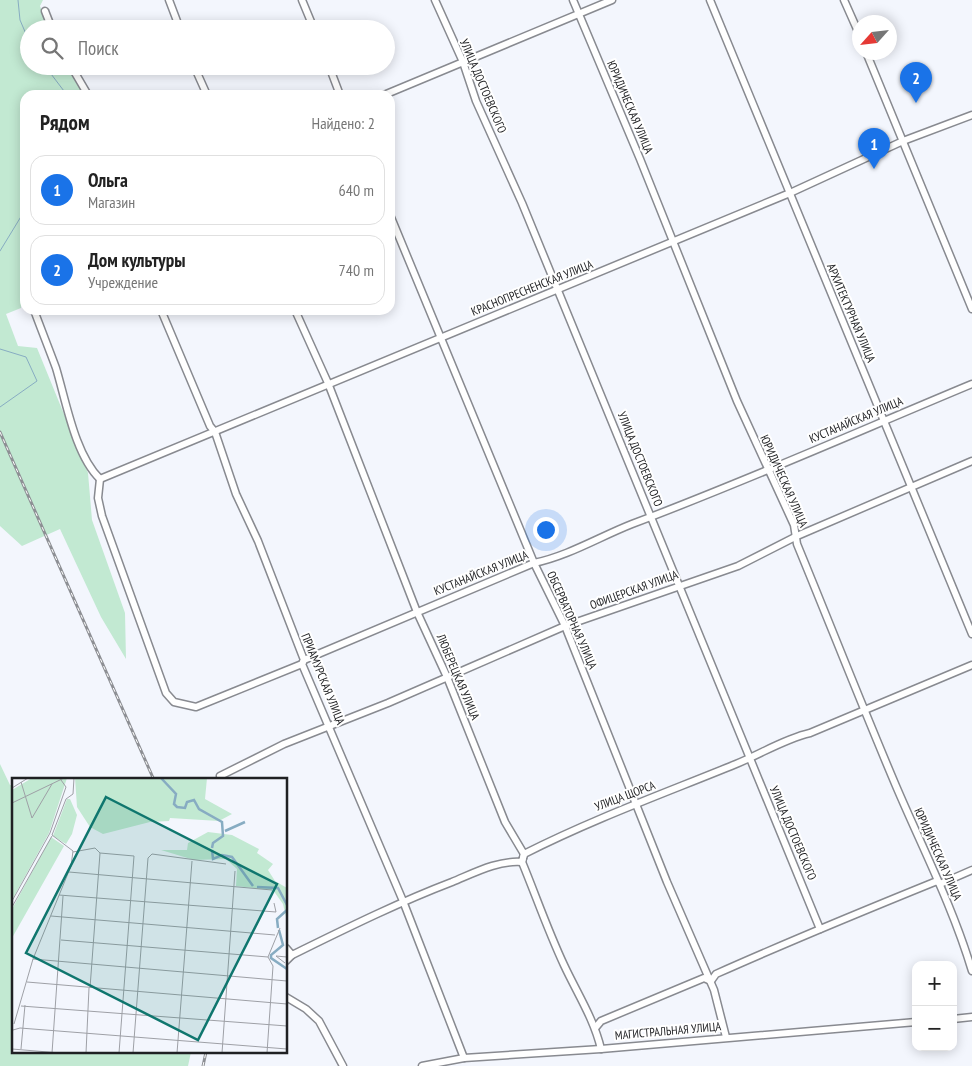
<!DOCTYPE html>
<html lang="ru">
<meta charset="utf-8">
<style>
:root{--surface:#fff;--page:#f2f2f2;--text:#222;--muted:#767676;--line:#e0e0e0;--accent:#1a73e8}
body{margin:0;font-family:"PT Sans Narrow",sans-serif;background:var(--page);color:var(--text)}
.controls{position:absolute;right:15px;bottom:15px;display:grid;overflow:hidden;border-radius:10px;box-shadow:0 2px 12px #0003}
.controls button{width:45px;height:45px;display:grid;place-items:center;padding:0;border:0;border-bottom:1px solid var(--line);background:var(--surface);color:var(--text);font:25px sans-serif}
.compass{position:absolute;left:852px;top:15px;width:45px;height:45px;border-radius:50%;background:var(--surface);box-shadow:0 2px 12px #0003;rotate:243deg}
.you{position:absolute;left:545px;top:529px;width:18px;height:18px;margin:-12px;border:4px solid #fff;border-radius:50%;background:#1a73e8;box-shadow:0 0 0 8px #1a73e833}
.badge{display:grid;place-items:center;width:32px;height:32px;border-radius:50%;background:var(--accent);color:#fff;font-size:16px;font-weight:700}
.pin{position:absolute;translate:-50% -41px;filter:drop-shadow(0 1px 2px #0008)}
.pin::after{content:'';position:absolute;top:26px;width:18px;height:15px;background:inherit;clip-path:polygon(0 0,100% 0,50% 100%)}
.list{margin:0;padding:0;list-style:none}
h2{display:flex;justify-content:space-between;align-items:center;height:65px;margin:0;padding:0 20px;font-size:21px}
h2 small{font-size:16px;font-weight:400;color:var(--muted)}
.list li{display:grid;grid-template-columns:32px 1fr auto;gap:15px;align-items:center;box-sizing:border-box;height:70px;margin:0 10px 10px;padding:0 10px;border:1px solid var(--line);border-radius:15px}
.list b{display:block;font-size:19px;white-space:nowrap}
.list p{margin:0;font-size:16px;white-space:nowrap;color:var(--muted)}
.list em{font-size:16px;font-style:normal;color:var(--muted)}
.icon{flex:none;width:28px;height:28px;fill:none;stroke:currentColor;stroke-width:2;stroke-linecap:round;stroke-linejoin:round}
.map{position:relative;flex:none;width:972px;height:1066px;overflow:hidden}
.search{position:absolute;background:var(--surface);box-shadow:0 2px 12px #0003;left:20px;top:20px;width:375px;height:55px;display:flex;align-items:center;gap:12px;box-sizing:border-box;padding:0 18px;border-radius:28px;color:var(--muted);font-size:19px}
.panel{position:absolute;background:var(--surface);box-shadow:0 2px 12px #0003;left:20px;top:90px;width:375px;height:225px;border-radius:15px}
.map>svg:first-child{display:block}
.green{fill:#c2e9d2}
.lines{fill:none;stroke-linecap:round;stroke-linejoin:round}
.stream{stroke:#87acc2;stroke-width:1}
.minor-casing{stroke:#888a90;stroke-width:9}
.minor{stroke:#fff;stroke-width:6}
.rail-casing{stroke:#8d8f94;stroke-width:3}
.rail{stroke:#fff;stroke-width:1;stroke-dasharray:4;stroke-linecap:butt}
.labels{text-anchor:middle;stroke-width:4;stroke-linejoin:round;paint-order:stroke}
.street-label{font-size:12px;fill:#1f2023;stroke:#fff}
.inset-river{fill:none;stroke:#87acc2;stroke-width:2.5}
.inset-road{fill:none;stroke:#9ea0a6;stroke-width:1}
.view{fill:#0f766e;fill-opacity:0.15;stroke:#0f766e;stroke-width:2.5}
.inset-edge{fill:none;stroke:#1f2023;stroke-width:2.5}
</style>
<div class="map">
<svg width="972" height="1066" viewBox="0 0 972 1066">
<rect width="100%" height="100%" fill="#f3f6fd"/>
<g class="green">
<path d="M0 0H43L40 6 49 29H29V66H69L86 95H25V247L20 272 21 308 6 314 18 346 37 348 88 473 92 520 125 613 126 659 101 617 60 529 22 546 0 526Z"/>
<path d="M0 764 10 785 14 786V1052H191L188 1066H0Z"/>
</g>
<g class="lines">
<g class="stream">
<path d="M18 0 20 20 29 41"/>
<path d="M45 66 67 95"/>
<path d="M0 251 25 210"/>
<path d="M0 349 26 357 37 381 0 407"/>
</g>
<defs>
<g id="minor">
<path d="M169 0 180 29"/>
<path d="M302 0 314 29"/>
<path d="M435 0 463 62 476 101 522 203 820 929"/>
<path d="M573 0 640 159 737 401 794 525 797 544C830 624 862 706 896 786 922 847 953 907 972 971"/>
<path d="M710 0 972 634"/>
<path d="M844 0 860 36"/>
<path d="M45 11 52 29"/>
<path d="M866 52 972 309"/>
<path d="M71 66 88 95"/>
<path d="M194 66 207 95"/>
<path d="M329 66 340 95"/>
<path d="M384 95 612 0"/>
<path d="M390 215 534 563 565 626 667 882 714 990 726 1037"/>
<path d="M34 310C41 329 49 349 56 368 66 401 75 455 100 479"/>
<path d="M161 310 210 426 215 432 236 494 258 541 304 660 302 664 403 901 464 1058"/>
<path d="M295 310 328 383 417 612 447 677 505 822 524 854 522 862C536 896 548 931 564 965 577 993 594 1019 601 1049"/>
<path d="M100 479 98 498 102 516 166 693 174 702 196 707 302 664 304 660 534 563C568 556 599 537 632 524 747 481 859 431 972 384"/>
<path d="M100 479 790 193 903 141 972 115"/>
<path d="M222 780 220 776 284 744 388 703 565 626 738 566 797 536 972 461"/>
<path d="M286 948 292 955"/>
<path d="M286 961 292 955C345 929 397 903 452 882 474 873 498 860 522 862L524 854C593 819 665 793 736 764 761 754 784 739 810 733L972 665"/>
<path d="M286 997 306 1009 319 1021 343 1066"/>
<path d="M953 1019 972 1017"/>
<path d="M596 1027 601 1021 704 978 711 981 716 974C790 941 863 911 937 881L940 884 972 870"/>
<path d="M422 1066 464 1058 601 1049 916 1022"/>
</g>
</defs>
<use href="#minor" class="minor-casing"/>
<use href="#minor" class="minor"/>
<defs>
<g id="rail">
<path d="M0 432 154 780"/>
<path d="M203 1066 206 1052"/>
</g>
</defs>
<use href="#rail" class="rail-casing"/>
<use href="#rail" class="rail"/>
</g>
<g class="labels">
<g class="street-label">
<text transform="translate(483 86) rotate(67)" y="4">УЛИЦА ДОСТОЕВСКОГО</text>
<text transform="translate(630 107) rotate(67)" y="4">ЮРИДИЧЕСКАЯ УЛИЦА</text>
<text transform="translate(532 288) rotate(-22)" y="4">КРАСНОПРЕСНЕНСКАЯ УЛИЦА</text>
<text transform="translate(851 313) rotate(67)" y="4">АРХИТЕКТУРНАЯ УЛИЦА</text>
<text transform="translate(856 420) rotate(-23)" y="4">КУСТАНАЙСКАЯ УЛИЦА</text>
<text transform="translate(640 459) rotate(68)" y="4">УЛИЦА ДОСТОЕВСКОГО</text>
<text transform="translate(784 481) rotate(66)" y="4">ЮРИДИЧЕСКАЯ УЛИЦА</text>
<text transform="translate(481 573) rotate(-22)" y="4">КУСТАНАЙСКАЯ УЛИЦА</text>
<text transform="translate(634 590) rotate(-20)" y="4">ОФИЦЕРСКАЯ УЛИЦА</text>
<text transform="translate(572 620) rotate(66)" y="4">ОБСЕРВАТОРНАЯ УЛИЦА</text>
<text transform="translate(458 677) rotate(67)" y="4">ЛЮБЕРЕЦКАЯ УЛИЦА</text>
<text transform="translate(323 679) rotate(68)" y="4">ПРИАМУРСКАЯ УЛИЦА</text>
<text transform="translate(625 796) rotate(-21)" y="4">УЛИЦА ЩОРСА</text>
<text transform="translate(793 833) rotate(67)" y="4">УЛИЦА ДОСТОЕВСКОГО</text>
<text transform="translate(938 854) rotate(66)" y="4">ЮРИДИЧЕСКАЯ УЛИЦА</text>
<text transform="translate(668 1031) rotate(-5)" y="4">МАГИСТРАЛЬНАЯ УЛИЦА</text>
</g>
</g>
<g transform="translate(12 778)">
<rect width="275" height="275" fill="#f3f6fd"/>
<path d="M20 0H55L37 55 0 122V12ZM63 0H195L193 21 220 36 207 43 158 40 157 43 138 44 91 56 78 49 65 29ZM55 21H58L65 37 60 56 54 66 41 58ZM196 54 220 57 247 71 245 75 261 86 256 92 263 103 275 110V143L271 126 261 112 224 108 225 91 214 81 182 82 149 72H175L176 65ZM39 59 52 68 0 160V131Z" fill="#c2e9d2"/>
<path class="inset-river" d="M149 0 164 16 162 26 165 29 173 30 175 24 182 22 187 31 210 44 211 58 201 65 200 70M213 53 233 44M200 72 201 81 210 77 220 79 241 108M245 109 266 110 275 127M266 150 265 141 275 132M267 152 271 167 259 177V180L275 191"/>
<path class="inset-road" d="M9 4 20 40 40 6M0 10 16 0M0 25 52 0M61 74 83 70 88 75M88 75 122 78 107 275M57 94 260 112M47 117 264 134 262 125M0 123 38 55 54 9 49 2M0 129 40 58M39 138 263 157M49 162 256 179M21 181 275 203M273 185 264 178 275 179M15 204 275 226M78 210 88 75M9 228 275 248M2 246 21 181 59 88 61 73 40 57 54 21 61 16 62 0M1 252 8 250 275 271M0 271 48 275M9 271 13 227M40 275 51 118M74 275 77 210M121 275 136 80 140 76 214 86M165 275 180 83M210 275 223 93M255 275 261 188 256 179 268 150"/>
<path class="view" d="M94 19 265 106 186 262 14 175Z"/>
<rect width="275" height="275" class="inset-edge"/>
</g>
</svg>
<div class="controls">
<button>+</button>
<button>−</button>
</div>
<svg class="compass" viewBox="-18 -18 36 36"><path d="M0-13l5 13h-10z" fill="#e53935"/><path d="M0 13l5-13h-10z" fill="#767676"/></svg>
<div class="you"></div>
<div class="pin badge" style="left:874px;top:169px">1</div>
<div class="pin badge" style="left:916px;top:103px">2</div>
<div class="search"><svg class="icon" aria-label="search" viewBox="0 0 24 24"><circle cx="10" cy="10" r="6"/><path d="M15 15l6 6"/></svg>Поиск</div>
<section class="panel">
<h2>Рядом<small>Найдено: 2</small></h2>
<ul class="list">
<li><span class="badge">1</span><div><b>Ольга</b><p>Магазин</p></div><em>640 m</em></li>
<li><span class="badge">2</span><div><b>Дом культуры</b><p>Учреждение</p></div><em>740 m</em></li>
</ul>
</section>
</div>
